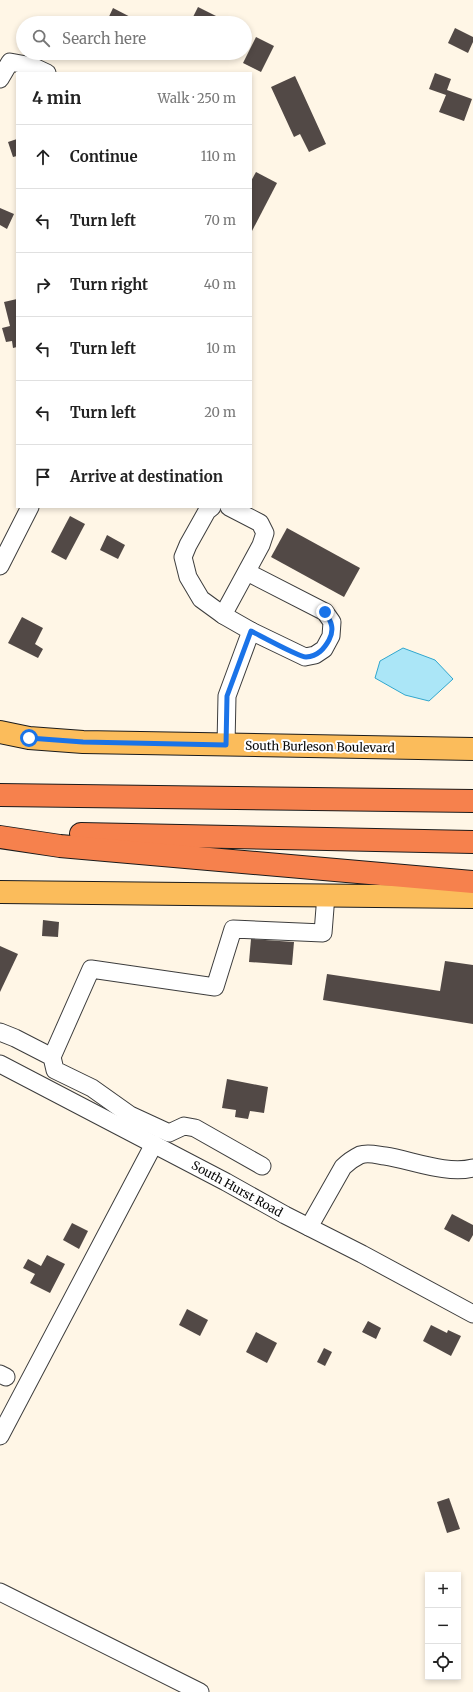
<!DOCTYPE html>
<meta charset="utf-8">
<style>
:root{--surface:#fff;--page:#f2f2f2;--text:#222;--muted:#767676;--line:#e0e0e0}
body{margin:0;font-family:Merriweather,serif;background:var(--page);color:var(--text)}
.controls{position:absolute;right:12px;bottom:12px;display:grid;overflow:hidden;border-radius:0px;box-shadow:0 2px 6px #0003}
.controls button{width:36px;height:36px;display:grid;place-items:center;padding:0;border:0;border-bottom:1px solid var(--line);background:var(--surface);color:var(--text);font:20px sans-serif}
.stop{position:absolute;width:12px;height:12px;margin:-9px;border:3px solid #1a73e8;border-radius:50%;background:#fff}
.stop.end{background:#1a73e8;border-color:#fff;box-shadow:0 1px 4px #0008}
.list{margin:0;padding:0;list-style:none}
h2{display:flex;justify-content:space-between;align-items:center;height:52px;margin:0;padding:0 16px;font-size:17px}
h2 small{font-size:13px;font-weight:400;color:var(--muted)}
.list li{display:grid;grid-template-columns:26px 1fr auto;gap:12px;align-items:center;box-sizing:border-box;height:64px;padding:0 16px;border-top:1px solid var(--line)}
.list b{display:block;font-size:15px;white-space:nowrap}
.list em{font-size:13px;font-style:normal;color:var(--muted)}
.icon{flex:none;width:22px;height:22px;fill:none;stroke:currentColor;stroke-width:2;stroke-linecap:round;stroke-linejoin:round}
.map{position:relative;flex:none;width:473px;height:1692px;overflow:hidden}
.search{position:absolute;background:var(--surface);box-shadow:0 2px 6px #0003;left:16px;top:16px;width:236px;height:44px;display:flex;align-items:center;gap:10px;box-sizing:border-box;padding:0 14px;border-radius:22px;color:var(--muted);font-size:15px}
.panel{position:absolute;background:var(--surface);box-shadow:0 2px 6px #0003;left:16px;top:72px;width:236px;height:436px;border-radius:0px}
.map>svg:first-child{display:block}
.water{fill:#abe6f7;stroke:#31a7ce}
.building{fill:#524946}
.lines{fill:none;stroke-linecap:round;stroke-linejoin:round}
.minor-casing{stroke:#3d3d3d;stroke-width:19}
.major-casing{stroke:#1b1b1b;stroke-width:24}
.highway-casing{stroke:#1b1b1b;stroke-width:24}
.minor{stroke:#fff;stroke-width:17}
.major{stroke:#fbbc5b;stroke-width:22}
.highway{stroke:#f6814d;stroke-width:22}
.route{stroke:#1a73e8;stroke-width:5}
.labels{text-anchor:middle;stroke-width:4;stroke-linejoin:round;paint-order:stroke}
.street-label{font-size:12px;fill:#0a0a0a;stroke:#fff}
</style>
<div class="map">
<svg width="473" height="1692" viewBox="0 0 473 1692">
<rect width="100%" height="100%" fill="#fff6e6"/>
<path class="water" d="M403 648 435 660 453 679 429 701 405 695 375 678 380 661Z"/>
<g class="building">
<path d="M198 7 218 17 215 23H190Z"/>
<path d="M113 8 142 23H106Z"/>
<path d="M455 28 473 37V42L468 53 448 43Z"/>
<path d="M256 37 274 46 261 72 243 63Z"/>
<path d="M435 73 451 79 447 90 472 99 464 121 439 112 446 95 429 89Z"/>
<path d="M295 76 326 144 309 152 300 134 294 137 271 87Z"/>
<path d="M17 139V156L13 157 8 142Z"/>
<path d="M256 172 277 183 252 231 251 181Z"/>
<path d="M0 208 14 214 7 229 0 225Z"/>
<path d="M17 299V347L13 348 12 341 6 342 2 328 10 326 4 302Z"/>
<path d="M70 516 85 524 66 560 51 552Z"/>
<path d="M287 528 360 568 344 597 271 557Z"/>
<path d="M107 535 125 545 118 559 100 550Z"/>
<path d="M22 617 43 628 35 644 43 649 38 658 8 643Z"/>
<path d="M43 920 59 922 58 937 42 936Z"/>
<path d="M251 939 294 942 292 965 249 962Z"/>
<path d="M0 946 18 954 0 992Z"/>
<path d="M445 961 473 965V1024L323 1000 327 974 440 991Z"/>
<path d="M227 1079 268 1087 264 1113 250 1111 248 1119 235 1117 236 1110 222 1108Z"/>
<path d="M452 1214 473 1225V1235L469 1242 444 1229Z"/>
<path d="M72 1223 88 1231 79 1249 63 1240Z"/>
<path d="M47 1255 65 1264 50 1293 30 1283 35 1274 23 1268 28 1259 41 1266Z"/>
<path d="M187 1309 208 1320 200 1336 179 1325Z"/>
<path d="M368 1321 381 1328 376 1339 362 1332Z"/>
<path d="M431 1325 447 1333 448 1330 461 1336 451 1356 423 1341Z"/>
<path d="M256 1332 277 1343 267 1363 246 1352Z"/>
<path d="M324 1348 332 1352 325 1366 317 1362Z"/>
<path d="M449 1498 460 1529 447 1533 437 1502Z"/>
</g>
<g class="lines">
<defs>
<g id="minor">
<path d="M0 79 10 62 32 66 47 73"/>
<path d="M212 507 207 511 188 545 183 557 188 577 201 599 223 615 251 631 227 696 226 745"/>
<path d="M0 566 30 507"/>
<path d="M247 572 325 612 332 622 331 636 324 649 315 655 305 657 251 631"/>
<path d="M223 615 261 545 265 533 260 523 229 507"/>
<path d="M0 1032 15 1038 52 1057 55 1070 92 1088 130 1115 169 1133 184 1126 195 1128 262 1166"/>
<path d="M52 1057 91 969 215 987 233 929 323 933 326 895"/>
<path d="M0 1064 226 1182 285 1215 362 1254 473 1314"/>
<path d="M309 1227 343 1167C348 1162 354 1158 360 1155 368 1152 377 1155 385 1156 411 1160 447 1175 473 1168"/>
<path d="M0 1374 6 1377"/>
<path d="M0 1436 154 1144"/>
<path d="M0 1592 200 1692"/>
</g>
<g id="major">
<path d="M0 732 29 738 83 742 473 749"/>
<path d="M0 892 473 897"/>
</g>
<g id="highway">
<path d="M0 795 473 801"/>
<path d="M81 834 473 842"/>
<path d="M0 837 60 846 473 882"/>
</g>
</defs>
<use href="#minor" class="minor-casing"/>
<use href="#major" class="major-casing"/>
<use href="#highway" class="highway-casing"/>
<use href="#minor" class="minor"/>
<use href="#major" class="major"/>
<use href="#highway" class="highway"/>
</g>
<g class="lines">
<path class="route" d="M29 738 83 742 226 745 227 696 251 631C261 636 299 657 306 657 318 656 324 649 329 640 335 629 331 621 325 612"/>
</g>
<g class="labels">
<g class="street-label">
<text transform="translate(320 747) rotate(1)" y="4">South Burleson Boulevard</text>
<text transform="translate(237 1189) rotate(29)" y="4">South Hurst Road</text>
</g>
</g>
</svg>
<div class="controls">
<button>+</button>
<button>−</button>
<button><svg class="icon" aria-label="locate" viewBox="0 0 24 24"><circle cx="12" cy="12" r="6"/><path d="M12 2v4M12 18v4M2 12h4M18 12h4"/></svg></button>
</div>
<div class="stop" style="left:29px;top:738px"></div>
<div class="stop end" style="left:325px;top:612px"></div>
<div class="search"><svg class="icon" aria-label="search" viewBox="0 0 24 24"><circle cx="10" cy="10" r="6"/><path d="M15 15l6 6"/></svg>Search here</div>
<section class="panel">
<h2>4 min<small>Walk · 250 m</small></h2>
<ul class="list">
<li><svg class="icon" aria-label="ahead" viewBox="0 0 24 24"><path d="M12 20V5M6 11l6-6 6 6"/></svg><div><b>Continue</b></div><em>110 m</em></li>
<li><svg class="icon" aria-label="left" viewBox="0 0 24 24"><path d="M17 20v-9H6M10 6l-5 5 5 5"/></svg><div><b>Turn left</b></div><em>70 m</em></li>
<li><svg class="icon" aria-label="right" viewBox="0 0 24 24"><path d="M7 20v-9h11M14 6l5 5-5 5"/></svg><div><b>Turn right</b></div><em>40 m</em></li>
<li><svg class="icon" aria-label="left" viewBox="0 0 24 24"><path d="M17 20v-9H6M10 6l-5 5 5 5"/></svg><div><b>Turn left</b></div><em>10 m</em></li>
<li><svg class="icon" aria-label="left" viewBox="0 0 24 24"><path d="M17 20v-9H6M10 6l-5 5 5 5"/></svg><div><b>Turn left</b></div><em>20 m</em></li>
<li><svg class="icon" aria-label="arrive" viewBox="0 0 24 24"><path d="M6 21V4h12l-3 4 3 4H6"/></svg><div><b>Arrive at destination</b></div></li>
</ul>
</section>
</div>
